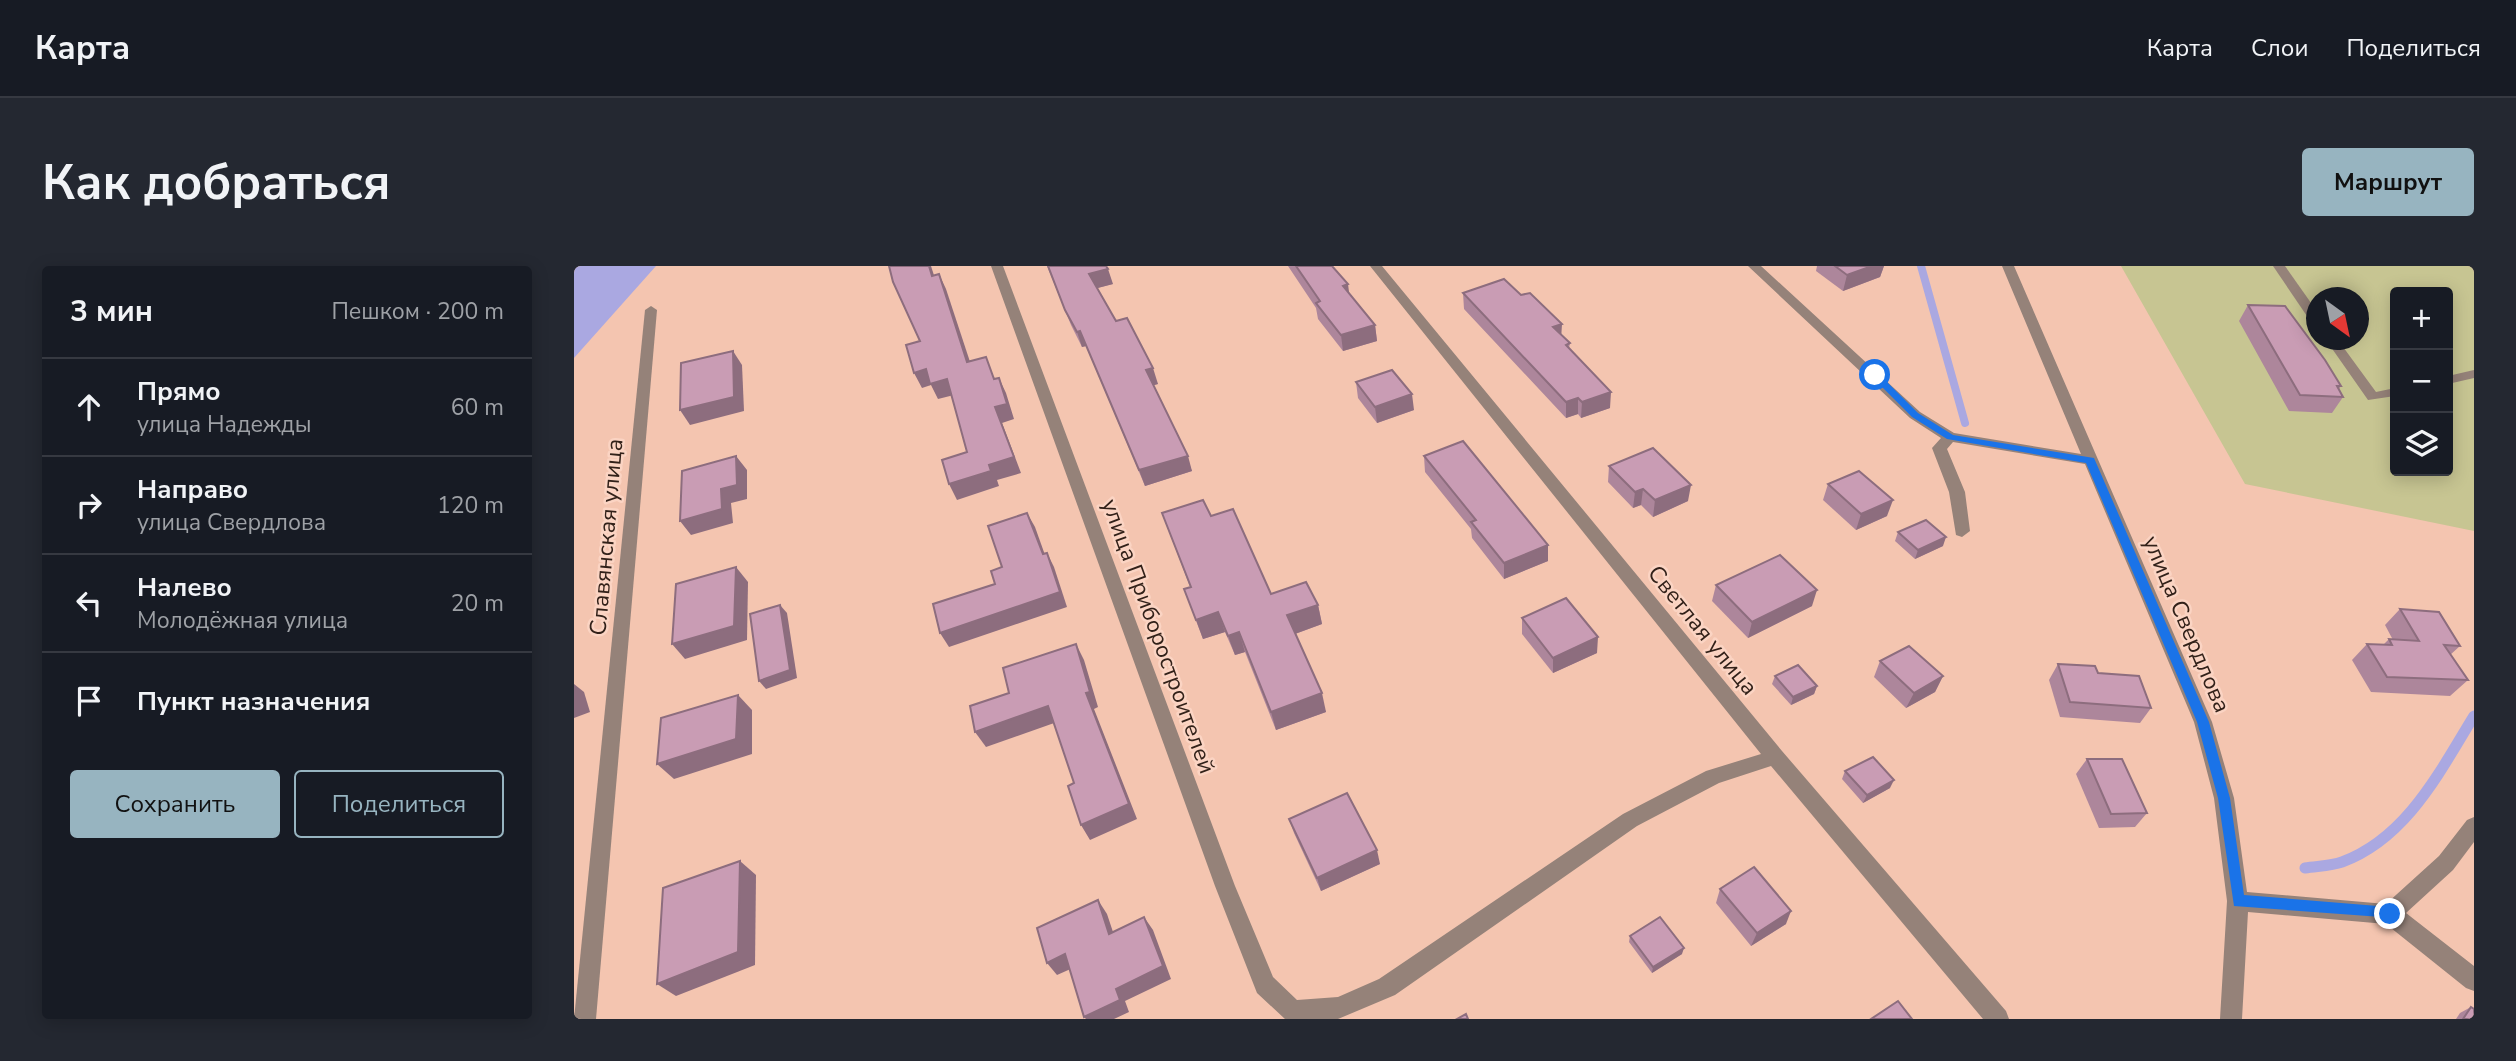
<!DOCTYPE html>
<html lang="ru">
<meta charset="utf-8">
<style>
:root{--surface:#171b24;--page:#242831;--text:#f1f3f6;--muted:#9ea1a6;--line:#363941;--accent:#97b4c0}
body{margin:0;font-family:"Nunito Sans",sans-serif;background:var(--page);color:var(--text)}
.controls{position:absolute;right:21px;top:21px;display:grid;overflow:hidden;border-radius:7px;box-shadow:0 4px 18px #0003}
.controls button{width:63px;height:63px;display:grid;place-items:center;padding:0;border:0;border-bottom:2px solid var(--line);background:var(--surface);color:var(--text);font:35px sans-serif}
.compass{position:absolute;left:1732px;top:21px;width:63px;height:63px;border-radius:50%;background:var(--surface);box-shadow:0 4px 18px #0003;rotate:147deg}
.stop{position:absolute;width:21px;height:21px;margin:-16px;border:5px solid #1a73e8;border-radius:50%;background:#fff}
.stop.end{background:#1a73e8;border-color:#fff;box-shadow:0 2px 7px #0008}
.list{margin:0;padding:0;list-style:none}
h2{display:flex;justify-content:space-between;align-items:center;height:91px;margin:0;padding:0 28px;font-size:30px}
h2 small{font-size:23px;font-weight:400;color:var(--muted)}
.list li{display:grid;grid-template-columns:46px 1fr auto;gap:21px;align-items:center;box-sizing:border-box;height:98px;padding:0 28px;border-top:2px solid var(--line)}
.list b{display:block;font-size:26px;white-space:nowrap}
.list p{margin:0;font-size:23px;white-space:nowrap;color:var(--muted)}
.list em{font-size:23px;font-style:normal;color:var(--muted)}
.actions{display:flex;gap:14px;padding:21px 28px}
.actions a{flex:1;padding:16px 0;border:2px solid var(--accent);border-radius:7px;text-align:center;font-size:24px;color:var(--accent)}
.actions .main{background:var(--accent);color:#111}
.icon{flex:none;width:38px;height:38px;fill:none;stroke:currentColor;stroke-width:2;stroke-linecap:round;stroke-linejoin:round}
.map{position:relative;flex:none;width:1900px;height:753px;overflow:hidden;border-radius:7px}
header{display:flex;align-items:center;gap:42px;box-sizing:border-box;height:98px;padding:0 35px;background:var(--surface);border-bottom:2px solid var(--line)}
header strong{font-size:33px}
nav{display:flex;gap:38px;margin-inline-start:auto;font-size:24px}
.intro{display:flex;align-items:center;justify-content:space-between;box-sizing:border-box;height:168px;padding:0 42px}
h1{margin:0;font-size:49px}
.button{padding:18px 32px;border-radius:7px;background:var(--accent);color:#111;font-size:24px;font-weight:700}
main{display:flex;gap:42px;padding:0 42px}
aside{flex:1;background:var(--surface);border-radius:7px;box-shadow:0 4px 18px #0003}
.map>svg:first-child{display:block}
.green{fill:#c7c592;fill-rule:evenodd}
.water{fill:#aaa8e1}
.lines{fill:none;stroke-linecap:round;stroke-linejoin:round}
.stream-far1{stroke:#aaa8e1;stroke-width:8}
.stream{stroke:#aaa8e1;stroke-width:11}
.minor{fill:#958279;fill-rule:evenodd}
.wall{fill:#ad869b}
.shaded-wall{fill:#8d6d7e}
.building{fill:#c99cb4;stroke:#8d6d7e;stroke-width:2}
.route{fill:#1a73e8}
.labels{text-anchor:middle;stroke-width:5;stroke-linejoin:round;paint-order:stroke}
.street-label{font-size:23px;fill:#322119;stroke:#fbd4c3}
</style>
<header>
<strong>Карта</strong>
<nav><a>Карта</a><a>Слои</a><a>Поделиться</a></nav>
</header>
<div class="intro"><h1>Как добраться</h1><a class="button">Маршрут</a></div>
<main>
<aside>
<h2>3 мин<small>Пешком · 200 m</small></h2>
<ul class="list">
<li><svg class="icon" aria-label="ahead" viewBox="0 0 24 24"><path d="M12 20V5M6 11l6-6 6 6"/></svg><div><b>Прямо</b><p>улица Надежды</p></div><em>60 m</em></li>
<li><svg class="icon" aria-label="right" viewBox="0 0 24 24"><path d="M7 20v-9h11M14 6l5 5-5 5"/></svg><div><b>Направо</b><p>улица Свердлова</p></div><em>120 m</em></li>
<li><svg class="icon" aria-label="left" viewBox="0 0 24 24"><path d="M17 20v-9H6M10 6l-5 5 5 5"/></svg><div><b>Налево</b><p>Молодёжная улица</p></div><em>20 m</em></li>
<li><svg class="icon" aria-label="arrive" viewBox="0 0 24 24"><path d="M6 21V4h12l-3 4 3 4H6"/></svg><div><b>Пункт назначения</b></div></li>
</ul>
<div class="actions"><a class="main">Сохранить</a><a>Поделиться</a></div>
</aside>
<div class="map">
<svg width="1900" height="753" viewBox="0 0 1900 753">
<rect width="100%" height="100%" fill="#f4c5b0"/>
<path class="green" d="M1547 0H1900V265L1671 218ZM1821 26H1874V205H1821ZM1742 32H1784V74H1742Z"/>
<path class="water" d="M0 0H82L0 92Z"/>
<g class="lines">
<path class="stream-far1" d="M1347 0 1391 157"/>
<path class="stream" d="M1731 602C1743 600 1757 600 1768 596 1833 572 1866 505 1900 450"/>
<g class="minor">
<path d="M417 0H429L661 620 699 711 723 734 764 731 805 713 1049 548 1132 505 1187 488 796 0H808L1208 485 1432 745 1435 753H1409L1197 500 1145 517 1063 560 821 729 764 753H711L683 727 641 620Z"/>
<path d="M1174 0H1187L1346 146 1380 167 1507 188 1428 0H1440L1638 456 1660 532 1673 626 1812 638 1865 590 1893 554 1900 551V576L1879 604 1832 647 1900 700V725L1892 722 1812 658 1674 646 1668 753H1646L1653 635 1640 532 1620 456 1511 198 1379 176 1373 183 1391 226 1396 265 1388 271 1382 269 1375 226 1358 182 1367 172 1336 152Z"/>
<path d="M1699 0H1711L1742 44V57L1737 56Z"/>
<path d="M77 40 83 44 22 753H0L71 44Z"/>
<path d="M1752 74H1764L1802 126 1821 122V130L1794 134Z"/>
<path d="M1900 104V112L1874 118V110Z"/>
</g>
</g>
<g class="wall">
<path d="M473 0 539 18 523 22 542 55 584 118 579 119 618 205 571 220 512 80 508 81 497 59Z"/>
<path d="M714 0H758L775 27 801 59 803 75 769 85 744 53 742 42Z"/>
<path d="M1243 0H1310L1306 11 1269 25 1242 5Z"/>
<path d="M889 27 988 69 996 77 995 82 1036 142 1007 152 1004 148 992 152 890 43Z"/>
<path d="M1674 39 1767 120 1765 123 1769 131 1758 147 1715 145 1665 55Z"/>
<path d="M782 116 840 144 803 157 784 132Z"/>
<path d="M850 190 974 279V295L930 313 898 272 897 263 851 206Z"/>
<path d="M1035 200 1114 235 1079 251 1067 239 1059 242 1034 216Z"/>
<path d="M1254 218 1313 250 1282 264 1249 234Z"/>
<path d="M588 247 637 250 697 328 744 339 748 358 721 368 752 446 702 464 671 386 661 389 651 366 629 373 610 323 616 321Z"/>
<path d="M1324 266 1369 280 1341 293 1321 275Z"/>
<path d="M1142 319 1238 340 1174 372 1138 335Z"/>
<path d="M1826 343 1886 380 1876 389 1894 414 1876 430 1797 426 1778 394 1793 378 1809 379 1815 373 1819 374 1811 359Z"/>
<path d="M948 352 1023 387 979 407 948 368Z"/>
<path d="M1306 395 1369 410 1361 426 1332 442 1300 411Z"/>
<path d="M1484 398 1524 407 1577 442 1566 457 1486 451 1475 414Z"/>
<path d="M1201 410 1243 420 1240 428 1217 439 1198 418Z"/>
<path d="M1513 493 1573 547 1561 561 1525 562 1502 508Z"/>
<path d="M1271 505 1316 522 1289 537 1268 513Z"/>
<path d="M715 553 806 598 747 625 720 567Z"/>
<path d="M1146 623 1212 658 1177 680 1142 637Z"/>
<path d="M1056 670 1108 688 1078 707 1055 676Z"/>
<path d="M1897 741 1900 753H1882L1886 747Z"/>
</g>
<g class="shaded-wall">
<path d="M355 0H357L365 25 358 10Z"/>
<path d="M1298 0H1310L1306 11 1269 25 1273 9Z"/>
<path d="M534 3 539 18 520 23 515 8Z"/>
<path d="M365 8 372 23 401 111 393 96Z"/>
<path d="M774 18 776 34 769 20Z"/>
<path d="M988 58 987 74 979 61Z"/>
<path d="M801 59 803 75 769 85 767 69Z"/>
<path d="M506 65 512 80 508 81 503 66Z"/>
<path d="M159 85 168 99 170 145 116 159 106 144Z"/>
<path d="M579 102 584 118 577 120 572 104Z"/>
<path d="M352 103 373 113 380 129 364 133 357 119 348 122 340 107Z"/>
<path d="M425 112 432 127 440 153 428 157 447 207 423 214 425 220 383 234 375 218 415 199Z"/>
<path d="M1037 126 1036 142 1007 152 1008 136Z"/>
<path d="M838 128 840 144 803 157 801 141Z"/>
<path d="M1004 132V148L992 152V136Z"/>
<path d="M162 190 173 204V233L157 237 159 257 117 269 106 255 147 223Z"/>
<path d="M614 190 618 205 571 220 565 204Z"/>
<path d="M1117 219 1114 235 1079 251 1081 234Z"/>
<path d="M1069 223 1067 239 1059 242 1061 226Z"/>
<path d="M1319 234 1313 250 1282 264 1287 248Z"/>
<path d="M453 247 461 261 476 303 469 288Z"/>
<path d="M1372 271 1369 280 1341 293 1344 284Z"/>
<path d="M974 279V295L930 313V297Z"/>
<path d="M473 287 480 301 493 341 375 381 366 367Z"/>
<path d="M162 301 174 316 173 374 111 393 98 378Z"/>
<path d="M1243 324 1238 340 1174 372 1178 356Z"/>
<path d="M206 339 213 347 223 412 192 423 185 415Z"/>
<path d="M744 339 748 358 718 369 713 349Z"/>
<path d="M644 346 651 366 629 373 622 354Z"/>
<path d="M665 366 671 386 661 389 654 370Z"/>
<path d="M1024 371 1023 387 979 407V392Z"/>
<path d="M502 378 510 394 524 441 520 443 563 553 516 574 507 559 512 427Z"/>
<path d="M1369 410 1361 426 1332 442 1340 427Z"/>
<path d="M0 418 10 426 16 446 0 452Z"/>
<path d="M1243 420 1240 428 1217 439 1219 431Z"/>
<path d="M748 427 752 446 702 464 697 446Z"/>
<path d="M164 429 178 444V488L100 513 83 498Z"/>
<path d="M474 440 483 456 412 481 401 466Z"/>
<path d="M1320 514 1316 522 1289 537 1293 529Z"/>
<path d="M803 584 806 598 747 625 743 612Z"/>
<path d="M166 595 182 609 181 699 102 730 83 718Z"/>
<path d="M524 634 533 648 544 681 535 668Z"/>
<path d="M1217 645 1212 658 1177 680 1183 667Z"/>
<path d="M570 651 579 664 597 713 551 735 555 746 540 753H512L510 751 542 723Z"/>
<path d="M1110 682 1108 688 1078 707 1079 701Z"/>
<path d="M491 688 501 701 483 709 473 697Z"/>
</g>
<g class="building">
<path d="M315 0H355L358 10 365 8 393 96 412 91 420 113 425 112 433 138 421 141 440 191 415 199 417 205 375 218 368 194 393 186 373 113 356 118 352 103 340 107 332 79 346 75 319 16Z"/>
<path d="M474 0H532L534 3 515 8 542 55 553 52 579 102 572 104 614 190 565 204 506 65 503 66 491 44Z"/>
<path d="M722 0H758L774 18 769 20 801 59 767 69 742 37 746 35Z"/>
<path d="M1261 0H1298L1273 9Z"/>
<path d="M930 13 947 29 956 27 988 58 979 61 996 77 992 79 1037 126 1008 136 1004 132 992 136 889 27Z"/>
<path d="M1674 39 1711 40 1751 94 1767 120H1763L1769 131 1726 129Z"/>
<path d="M159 85 160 131 106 144 107 97Z"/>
<path d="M818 104 838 128 801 141 782 116Z"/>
<path d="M889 175 974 279 930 297 897 256 902 254 850 190Z"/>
<path d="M1079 182 1117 219 1081 234 1069 223 1061 226 1035 200Z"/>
<path d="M162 190 163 219 147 223 148 243 106 255 108 205Z"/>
<path d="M1285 205 1319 234 1287 248 1254 218Z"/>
<path d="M629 234 637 250 659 243 697 328 732 316 744 339 713 349 748 427 697 446 665 366 654 370 644 346 622 354 610 323 617 321 588 247Z"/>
<path d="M453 247 469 288 473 287 486 326 366 367 359 338 421 318 417 305 428 301 414 260Z"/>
<path d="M1352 254 1372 271 1344 284 1324 266Z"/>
<path d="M1206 289 1243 324 1178 356 1142 319Z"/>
<path d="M162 301 160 360 98 378 102 318Z"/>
<path d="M992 332 1024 371 979 392 948 352Z"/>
<path d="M206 339 216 404 185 415 176 348Z"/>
<path d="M1826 343 1865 346 1886 380 1870 379 1894 414 1813 411 1793 378 1818 379 1815 373 1845 375Z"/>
<path d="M502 378 516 426 512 427 555 538 507 559 494 520 500 517 474 440 401 466 396 440 435 427 429 402Z"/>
<path d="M1335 380 1369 410 1340 427 1306 395Z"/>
<path d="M1484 398 1521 400 1524 407 1565 410 1577 442 1496 436Z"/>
<path d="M1224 399 1243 420 1219 431 1201 410Z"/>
<path d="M164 429 162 473 83 498 87 452Z"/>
<path d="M1299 491 1320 514 1293 529 1271 505Z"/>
<path d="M1513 493H1548L1573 547 1537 548Z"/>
<path d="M773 527 803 584 743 612 715 553Z"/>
<path d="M166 595 164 686 83 718 89 622Z"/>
<path d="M1180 601 1217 645 1183 667 1146 623Z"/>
<path d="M524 634 535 668 570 651 589 700 542 723 546 734 510 751 491 688 473 697 463 662Z"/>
<path d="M1086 651 1110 682 1079 701 1056 670Z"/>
<path d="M1324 735 1338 753H1297Z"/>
<path d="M1897 741 1900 743V753H1889Z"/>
<path d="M892 748 894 753H883Z"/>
</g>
<path class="route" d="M1298 107H1304L1344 147 1379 169 1520 192 1635 456 1656 532 1670 629 1816 641 1821 643V652L1660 640 1644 532 1623 456 1512 197 1373 173 1338 151 1298 111Z"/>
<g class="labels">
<g class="street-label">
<text transform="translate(32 271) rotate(-85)" y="8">Славянская улица</text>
<text transform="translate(1613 358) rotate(67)" y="8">улица Свердлова</text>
<text transform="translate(1129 364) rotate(51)" y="8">Светлая улица</text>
<text transform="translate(585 370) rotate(70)" y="8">улица Приборостроителей</text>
</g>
</g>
</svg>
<div class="controls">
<button>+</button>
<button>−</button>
<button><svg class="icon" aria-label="layers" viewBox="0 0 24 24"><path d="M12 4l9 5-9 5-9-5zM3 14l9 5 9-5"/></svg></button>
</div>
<svg class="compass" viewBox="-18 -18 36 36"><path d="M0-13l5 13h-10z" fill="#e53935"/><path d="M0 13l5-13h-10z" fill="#9ea1a6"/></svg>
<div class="stop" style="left:1301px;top:109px"></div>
<div class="stop end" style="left:1816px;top:648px"></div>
</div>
</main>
